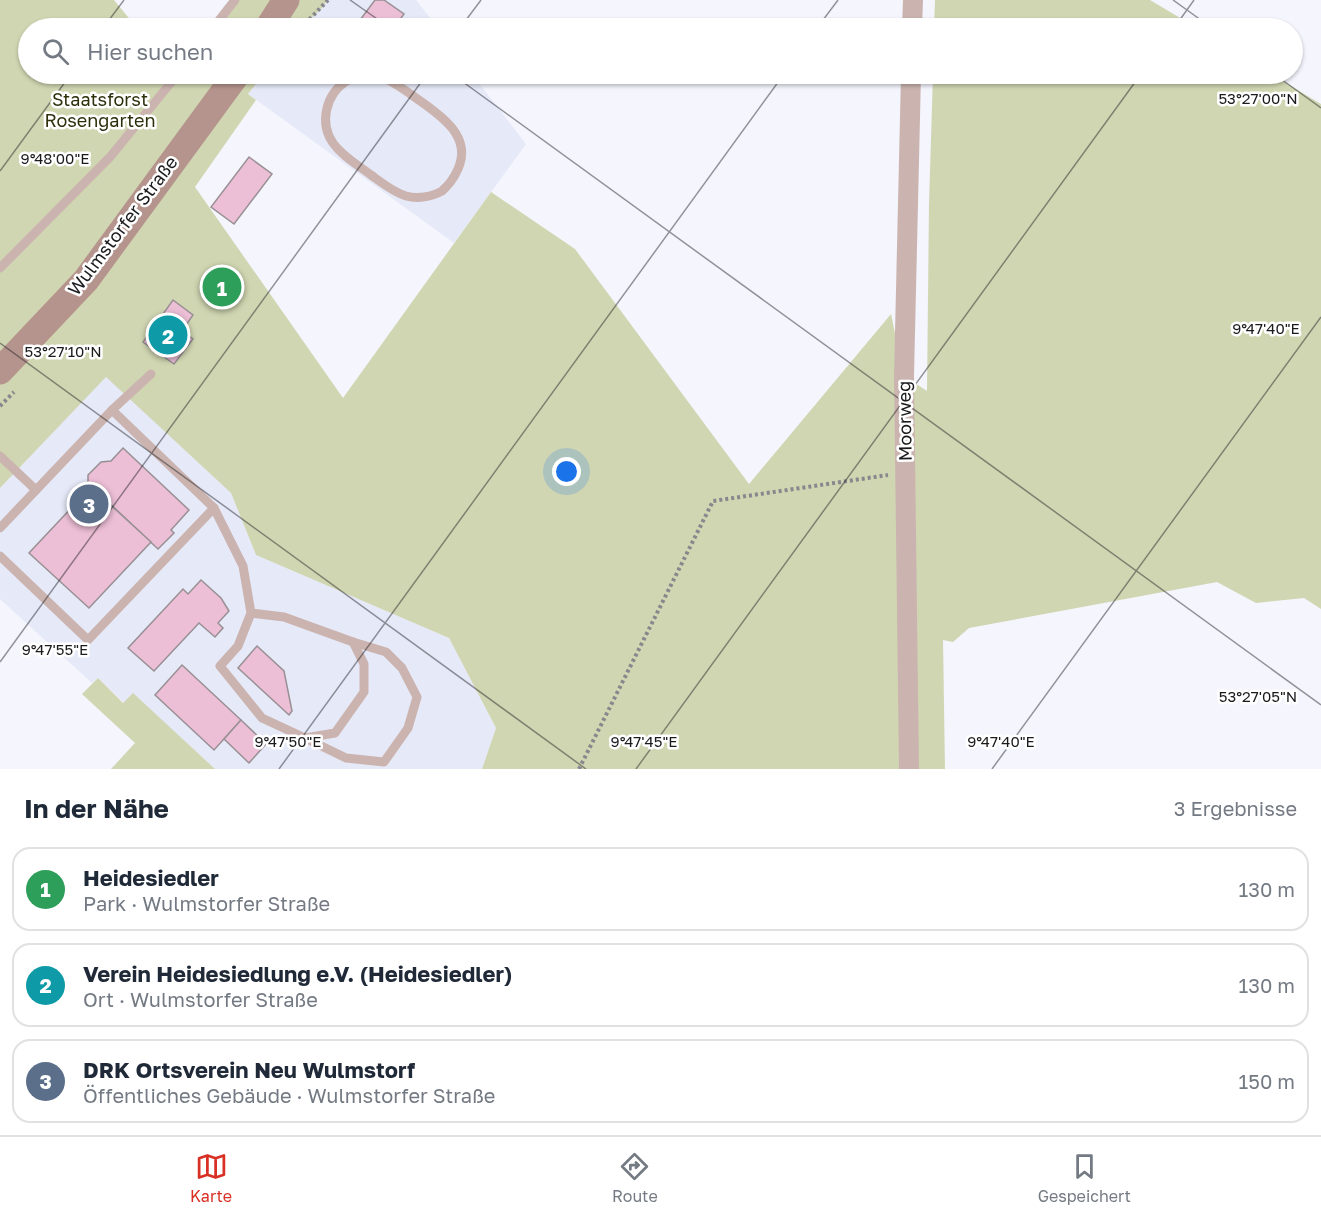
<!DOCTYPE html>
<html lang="de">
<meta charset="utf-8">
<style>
:root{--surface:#fff;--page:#f2f2f3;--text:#1f2937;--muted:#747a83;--line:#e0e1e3;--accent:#d93025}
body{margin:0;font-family:"Golos Text",sans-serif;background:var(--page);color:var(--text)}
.you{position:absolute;left:567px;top:472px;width:21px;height:21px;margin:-15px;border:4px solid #fff;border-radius:50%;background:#1a73e8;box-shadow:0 0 0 9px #1a73e833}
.badge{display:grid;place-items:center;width:39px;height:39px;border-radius:50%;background:var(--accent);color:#fff;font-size:20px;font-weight:700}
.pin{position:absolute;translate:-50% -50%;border:3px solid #fff;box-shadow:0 2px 6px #0006}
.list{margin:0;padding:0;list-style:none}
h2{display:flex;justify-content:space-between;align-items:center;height:78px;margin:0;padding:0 24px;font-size:26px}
h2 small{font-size:20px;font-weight:400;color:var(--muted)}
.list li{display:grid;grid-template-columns:39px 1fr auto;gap:18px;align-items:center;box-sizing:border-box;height:84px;margin:0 12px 12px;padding:0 12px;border:2px solid var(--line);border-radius:18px}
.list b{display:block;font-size:22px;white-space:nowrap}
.list p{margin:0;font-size:20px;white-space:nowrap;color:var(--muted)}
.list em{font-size:20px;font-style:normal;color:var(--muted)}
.icon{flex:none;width:33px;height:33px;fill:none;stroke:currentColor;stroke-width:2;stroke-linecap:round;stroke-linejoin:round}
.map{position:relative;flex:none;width:1321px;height:769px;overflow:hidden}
.search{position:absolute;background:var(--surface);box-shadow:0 2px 4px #0004;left:18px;right:18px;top:18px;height:66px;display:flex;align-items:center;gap:15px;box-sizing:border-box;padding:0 21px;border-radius:33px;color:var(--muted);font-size:22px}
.sheet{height:366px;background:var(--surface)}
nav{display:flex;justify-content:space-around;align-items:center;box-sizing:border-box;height:84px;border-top:2px solid var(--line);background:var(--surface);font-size:16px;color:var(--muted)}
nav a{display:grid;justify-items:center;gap:3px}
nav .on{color:var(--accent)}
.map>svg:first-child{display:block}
.built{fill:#e6e9f8}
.green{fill:#d1d6b2}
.building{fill:#edbfd6;stroke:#989094;stroke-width:1.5}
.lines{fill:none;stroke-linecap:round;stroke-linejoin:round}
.path{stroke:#87888d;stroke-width:4;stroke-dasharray:3 3;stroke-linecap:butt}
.lane{stroke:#cbb4af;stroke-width:9}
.street{stroke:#cbb4af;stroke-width:20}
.secondary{stroke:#b5948d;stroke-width:27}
.ticks{fill:none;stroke:#1b1b1e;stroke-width:1.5;stroke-opacity:0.45}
.labels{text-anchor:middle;stroke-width:5;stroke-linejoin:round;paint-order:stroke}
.park-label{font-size:18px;fill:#2e300c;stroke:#fff}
.street-label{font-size:18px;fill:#1b1b1e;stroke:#fff}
.ticks-label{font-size:15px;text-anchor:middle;fill:#1b1b1e;stroke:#fff;stroke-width:5;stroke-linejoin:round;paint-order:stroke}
</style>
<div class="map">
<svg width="1321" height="769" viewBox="0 0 1321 769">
<rect width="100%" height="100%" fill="#f4f5fd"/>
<g class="built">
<path d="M327 0H416L438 28H301L324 6Z"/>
<path d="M264 74H472L526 144 454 243 248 94Z"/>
<path d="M106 376 231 493 256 555 449 638 496 728 482 769H215L133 694 124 703 98 678 92 683 0 599V488Z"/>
</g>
<g class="green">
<path d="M0 0H114L137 28H28V74H264L248 94 256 100 195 187 343 398 491 192 575 249 749 484 891 314 904 376 927 391 929 203 933 74H1271L1321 104V609L1304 598 1256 603 1217 582 969 628 953 642 943 640 945 769H482L496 728 449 638 256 555 231 493 106 377 0 488Z"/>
<path d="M235 0H327L324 6 301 28H213Z"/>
<path d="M935 0H1150L1197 28H934Z"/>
<path d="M98 678 123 703 133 693 215 769H111L135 743 82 694Z"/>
</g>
<g class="building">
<path d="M375 0H384L404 14 394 28H354Z"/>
<path d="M249 157 272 174 234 224 211 207Z"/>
<path d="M173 300 193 315 182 331 193 339 174 364 143 342Z"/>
<path d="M123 448 189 510 171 530 174 533 158 549 88 483V475L101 462 111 461Z"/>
<path d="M91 487 151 542 89 608 29 553Z"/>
<path d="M201 580 221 598 229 611 218 623 223 628 215 637 199 623 154 671 128 648 183 589 188 594Z"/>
<path d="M257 646 284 671 292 711 289 715 238 668Z"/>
<path d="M182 665 241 720 214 750 155 695Z"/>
<path d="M241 720 266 744 249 763 224 739Z"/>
</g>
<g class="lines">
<g class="path">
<path d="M301 28 328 0"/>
<path d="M0 406 14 392"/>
<path d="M579 769 713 501 888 475"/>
</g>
<g class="lane">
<path d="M213 28 235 0"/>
<path d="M362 75C368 76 375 75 381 77 393 81 405 90 416 98 439 114 473 136 458 169 454 178 449 185 442 191 432 197 417 199 406 196 393 192 382 183 371 175 358 165 342 156 333 143 319 123 326 95 345 82 350 79 357 77 362 75Z"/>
<path d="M0 268 110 157 178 74"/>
<path d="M112 410 151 374"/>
<path d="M0 456 36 490"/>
<path d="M214 508 243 566 251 613 238 646 220 666 262 718 305 738 335 733 364 692V664L353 642 284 617 251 613"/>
<path d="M0 528 112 410 214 508 88 640 0 556"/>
<path d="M305 738 346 758 384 762 408 728 417 697 402 668 386 652 353 642"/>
</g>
<g class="street">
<path d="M912 28 913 0"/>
<path d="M909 769 904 376 911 74"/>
</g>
<g class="secondary">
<path d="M268 28 286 0"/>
<path d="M0 371 86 280 237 74"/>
</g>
</g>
<path class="ticks" d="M350 0 390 28M1173 0 1212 28M103 28 124 0M460 28 481 0M817 28 838 0M1174 28 1194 0M452 74 1321 705M1274 74 1321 108M0 171 71 74M0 343 586 769M0 662 427 74M279 769 784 74M636 769 1141 74M992 769 1321 317"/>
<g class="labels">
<g class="park-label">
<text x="100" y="106">Staatsforst<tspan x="100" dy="21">Rosengarten</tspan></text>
</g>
<g class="street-label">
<text transform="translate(123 226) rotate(-53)" y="6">Wulmstorfer Straße</text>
<text transform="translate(905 421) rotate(-91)" y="6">Moorweg</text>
</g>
</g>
<g class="ticks-label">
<text x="1258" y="104">53°27'00"N</text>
<text x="55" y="164">9°48'00"E</text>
<text x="1266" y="334">9°47'40"E</text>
<text x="63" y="357">53°27'10"N</text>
<text x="55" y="655">9°47'55"E</text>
<text x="1258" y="702">53°27'05"N</text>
<text x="288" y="747">9°47'50"E</text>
<text x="644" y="747">9°47'45"E</text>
<text x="1001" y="747">9°47'40"E</text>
</g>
</svg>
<div class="you"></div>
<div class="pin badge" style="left:222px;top:287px;background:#2e9e5b">1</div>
<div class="pin badge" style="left:168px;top:335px;background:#0f9aa8">2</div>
<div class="pin badge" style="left:89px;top:504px;background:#5c6f8a">3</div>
<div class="search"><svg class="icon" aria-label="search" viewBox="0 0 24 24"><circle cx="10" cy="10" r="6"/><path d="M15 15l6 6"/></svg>Hier suchen</div>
</div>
<section class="sheet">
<h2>In der Nähe<small>3 Ergebnisse</small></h2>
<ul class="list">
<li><span class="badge" style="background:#2e9e5b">1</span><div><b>Heidesiedler</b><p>Park · Wulmstorfer Straße</p></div><em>130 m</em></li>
<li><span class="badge" style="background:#0f9aa8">2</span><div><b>Verein Heidesiedlung e.V. (Heidesiedler)</b><p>Ort · Wulmstorfer Straße</p></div><em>130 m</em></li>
<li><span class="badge" style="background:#5c6f8a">3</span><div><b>DRK Ortsverein Neu Wulmstorf</b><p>Öffentliches Gebäude · Wulmstorfer Straße</p></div><em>150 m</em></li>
</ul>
</section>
<nav>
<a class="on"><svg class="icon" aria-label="map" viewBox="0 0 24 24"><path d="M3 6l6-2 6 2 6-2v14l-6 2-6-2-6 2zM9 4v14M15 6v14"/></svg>Karte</a>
<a><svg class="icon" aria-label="directions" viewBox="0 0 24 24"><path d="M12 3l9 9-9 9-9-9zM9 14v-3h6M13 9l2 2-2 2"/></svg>Route</a>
<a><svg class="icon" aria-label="saved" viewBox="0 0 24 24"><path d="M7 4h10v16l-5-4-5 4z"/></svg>Gespeichert</a>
</nav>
